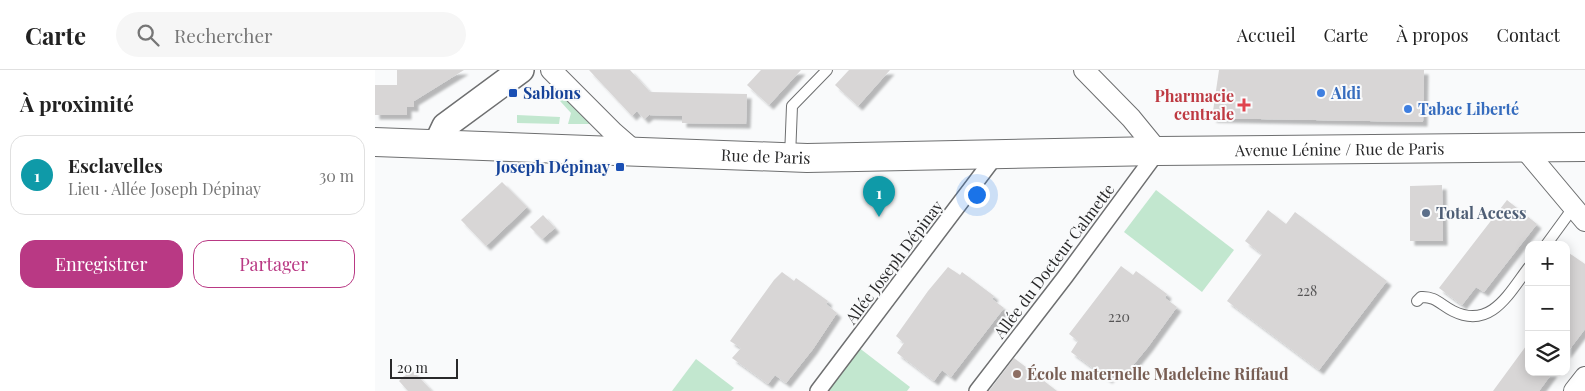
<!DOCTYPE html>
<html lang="fr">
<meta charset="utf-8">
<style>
:root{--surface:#fff;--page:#f6f6f6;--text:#222;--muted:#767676;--line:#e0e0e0;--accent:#b93984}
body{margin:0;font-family:"Playfair Display",serif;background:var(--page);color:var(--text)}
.controls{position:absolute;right:15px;bottom:15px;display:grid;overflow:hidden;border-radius:10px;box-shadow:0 2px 12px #0003}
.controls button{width:45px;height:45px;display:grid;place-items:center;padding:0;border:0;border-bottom:1px solid var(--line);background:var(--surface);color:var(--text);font:25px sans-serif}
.scale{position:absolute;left:15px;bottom:12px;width:68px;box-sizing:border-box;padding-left:5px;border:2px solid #29292a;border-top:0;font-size:14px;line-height:18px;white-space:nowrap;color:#29292a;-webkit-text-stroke:4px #f9fafb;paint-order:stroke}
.you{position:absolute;left:601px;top:124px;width:18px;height:18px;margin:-12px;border:4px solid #fff;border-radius:50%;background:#1a73e8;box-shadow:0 0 0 8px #1a73e833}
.badge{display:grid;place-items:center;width:32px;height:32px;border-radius:50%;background:var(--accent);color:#fff;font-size:16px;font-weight:700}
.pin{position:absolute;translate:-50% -41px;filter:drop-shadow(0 1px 2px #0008)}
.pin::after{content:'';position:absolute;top:26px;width:18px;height:15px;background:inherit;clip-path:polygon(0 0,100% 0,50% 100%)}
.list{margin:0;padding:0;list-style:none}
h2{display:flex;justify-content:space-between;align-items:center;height:65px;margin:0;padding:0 20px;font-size:21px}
h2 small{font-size:16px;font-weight:400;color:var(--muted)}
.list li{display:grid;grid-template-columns:32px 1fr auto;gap:15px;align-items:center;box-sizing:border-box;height:80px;margin:0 10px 10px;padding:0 10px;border:1px solid var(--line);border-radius:15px}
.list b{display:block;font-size:19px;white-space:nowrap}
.list p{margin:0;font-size:16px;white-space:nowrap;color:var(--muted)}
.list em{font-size:16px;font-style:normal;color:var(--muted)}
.actions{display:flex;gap:10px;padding:15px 20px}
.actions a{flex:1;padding:11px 0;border:1px solid var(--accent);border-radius:15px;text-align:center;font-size:18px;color:var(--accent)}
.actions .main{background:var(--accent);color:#fff}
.icon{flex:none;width:28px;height:28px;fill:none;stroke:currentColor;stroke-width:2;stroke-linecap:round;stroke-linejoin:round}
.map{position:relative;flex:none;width:1210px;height:321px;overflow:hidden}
header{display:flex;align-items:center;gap:30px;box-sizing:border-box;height:70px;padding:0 25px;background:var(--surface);border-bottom:1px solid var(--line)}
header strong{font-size:24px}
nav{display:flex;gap:28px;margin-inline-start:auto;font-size:18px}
.search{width:350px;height:45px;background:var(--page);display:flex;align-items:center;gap:12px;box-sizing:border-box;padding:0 18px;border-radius:28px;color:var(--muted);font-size:19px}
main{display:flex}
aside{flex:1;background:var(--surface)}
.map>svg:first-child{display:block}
.green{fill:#c2e7cf}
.building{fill:#d8d6d6;filter:url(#shadow)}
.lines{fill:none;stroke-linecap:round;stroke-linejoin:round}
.service-casing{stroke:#6e6f70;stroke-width:12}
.pedestrian-casing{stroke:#6e6f70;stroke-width:18}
.minor-casing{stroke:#6e6f70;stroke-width:22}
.tertiary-casing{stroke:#6e6f70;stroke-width:28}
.secondary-casing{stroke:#6e6f70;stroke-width:30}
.service{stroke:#fff;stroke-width:10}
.pedestrian{stroke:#fff;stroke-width:15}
.minor{stroke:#fff;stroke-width:20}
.tertiary{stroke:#fff;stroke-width:25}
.secondary{stroke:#fff;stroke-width:28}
.transit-dot{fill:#1a4fb4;stroke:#f9fafb;stroke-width:2}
.shop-dot{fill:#3f7fe0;stroke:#f9fafb;stroke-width:2}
.health-dot{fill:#e0444e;stroke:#f9fafb;stroke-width:2}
.service-dot{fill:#5c6f8a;stroke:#f9fafb;stroke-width:2}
.education-dot{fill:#8d6e63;stroke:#f9fafb;stroke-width:2}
.labels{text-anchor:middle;stroke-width:4;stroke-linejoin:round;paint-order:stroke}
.number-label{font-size:14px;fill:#555455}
.transit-label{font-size:16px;font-weight:bold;fill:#164399;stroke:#f9fafb;text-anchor:start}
.shop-label{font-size:16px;font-weight:bold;fill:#366cbe;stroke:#f9fafb;text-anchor:start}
.health-label{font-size:16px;font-weight:bold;fill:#be3a42;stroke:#f9fafb;text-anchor:end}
.street-label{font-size:16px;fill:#29292a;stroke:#f9fafb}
.service-label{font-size:16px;font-weight:bold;fill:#4e5e75;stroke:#f9fafb;text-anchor:start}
.education-label{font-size:16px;font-weight:bold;fill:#785e54;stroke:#f9fafb;text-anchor:start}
</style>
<header>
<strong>Carte</strong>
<div class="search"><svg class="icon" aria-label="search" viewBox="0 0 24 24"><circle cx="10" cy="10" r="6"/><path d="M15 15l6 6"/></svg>Rechercher</div>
<nav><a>Accueil</a><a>Carte</a><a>À propos</a><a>Contact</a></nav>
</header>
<main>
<aside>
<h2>À proximité<small></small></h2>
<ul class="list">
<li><span class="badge" style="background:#0f9aa8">1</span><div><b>Esclavelles</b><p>Lieu · Allée Joseph Dépinay</p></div><em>30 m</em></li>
</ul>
<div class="actions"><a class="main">Enregistrer</a><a>Partager</a></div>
</aside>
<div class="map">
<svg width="1210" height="321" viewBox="0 0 1210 321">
<defs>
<filter id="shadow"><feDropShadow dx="4.5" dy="4.5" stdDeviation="1" flood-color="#0004"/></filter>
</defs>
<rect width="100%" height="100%" fill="#f9fafb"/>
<g class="green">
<path d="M180 15 217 54H193L196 43 175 20Z"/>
<path d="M142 45 185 47 184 54 142 53Z"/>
<path d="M781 120 859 180 827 222 749 162Z"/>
<path d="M483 277 535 317 532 321H448Z"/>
<path d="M321 289 359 318 356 321H297Z"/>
</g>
<g class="building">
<path d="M22 0H89L39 31V37H32V45H0V15H22Z"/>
<path d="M214 0H255L275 22 372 24 371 54 307 53V46L274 45 269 49 262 41 257 46Z"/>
<path d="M386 0H426L394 35 372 15Z"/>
<path d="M474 0H515L483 36 460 15Z"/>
<path d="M844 0H1049L1048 52 837 48Z"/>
<path d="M127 112 152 137 111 176 86 150Z"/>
<path d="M1067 115 1068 171H1035V116Z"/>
<path d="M1132 130 1162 154 1109 222 1101 217 1087 235 1064 218Z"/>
<path d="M893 140 911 154 920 142 1012 211 944 300 852 231 887 184 870 171Z"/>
<path d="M168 145 180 158 167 169 155 157Z"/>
<path d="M1191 181 1210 194V259L1191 284Z"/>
<path d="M746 196 758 205 761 201 792 224 790 228 802 237 773 277 750 305 740 299 733 309 696 282 703 271 694 264Z"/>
<path d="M573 197 585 205 587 202 619 226 617 229 629 238 576 307 567 300 559 311 522 283 529 273 521 266 553 221Z"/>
<path d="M407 202 419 211 421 208 453 231 451 234 462 243 438 279 411 313 400 305 393 314 357 288 366 278 355 271 399 210Z"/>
<path d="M1154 272V302H1178L1164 321H1118Z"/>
<path d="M639 288 682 321H614Z"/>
<path d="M36 299 57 321H33L24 311Z"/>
</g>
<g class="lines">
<defs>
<g id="service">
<path d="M415 87 417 36 452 0"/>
<path d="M1171 175 1198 138"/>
<path d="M1042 231 1046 227C1060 226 1066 235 1078 241 1116 260 1134 223 1154 197"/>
</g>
<g id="pedestrian">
<path d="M443 321 622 84"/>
<path d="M602 321 690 207 783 81"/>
</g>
<g id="minor">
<path d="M176 0 238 62 261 82"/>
<path d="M709 0 756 48 783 81"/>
<path d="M1147 76 1210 151"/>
<path d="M1199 321 1210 307"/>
</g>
<path id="tertiary" d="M61 75 70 56 146 0"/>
<g id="secondary">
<path id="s1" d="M0 72 432 88 783 81 1210 77"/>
</g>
</defs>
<use href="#service" class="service-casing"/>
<use href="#pedestrian" class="pedestrian-casing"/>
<use href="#minor" class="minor-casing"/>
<use href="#tertiary" class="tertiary-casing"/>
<use href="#secondary" class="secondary-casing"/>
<use href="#service" class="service"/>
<use href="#pedestrian" class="pedestrian"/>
<use href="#minor" class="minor"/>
<use href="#tertiary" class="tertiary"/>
<use href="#secondary" class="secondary"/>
</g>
<g class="transit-dot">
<rect x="133" y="18" width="10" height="10" rx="2.5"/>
<rect x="240" y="92" width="10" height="10" rx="2.5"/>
</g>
<g class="shop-dot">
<circle cx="946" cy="23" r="5"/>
<circle cx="1033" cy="39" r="5"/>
</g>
<path class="health-dot" d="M866.5 27.5h5v5h5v5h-5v5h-5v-5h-5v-5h5z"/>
<circle class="service-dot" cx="1051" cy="143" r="5"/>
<circle class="education-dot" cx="642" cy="304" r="5"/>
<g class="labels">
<g class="number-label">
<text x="932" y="226">228</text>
<text x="744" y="252">220</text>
</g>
<g class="transit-label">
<text x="148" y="29">Sablons</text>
<text x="235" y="103" text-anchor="end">Joseph Dépinay</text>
</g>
<g class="shop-label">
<text x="956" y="29">Aldi</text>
<text x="1043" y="45">Tabac Liberté</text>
</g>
<g class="health-label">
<text x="859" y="32">Pharmacie<tspan x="859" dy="18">centrale</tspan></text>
</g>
<g class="street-label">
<text dy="6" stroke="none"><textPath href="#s1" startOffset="965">Avenue Lénine / Rue de Paris</textPath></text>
<text dy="6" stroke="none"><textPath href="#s1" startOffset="391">Rue de Paris</textPath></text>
<text transform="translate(679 191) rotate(-53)" y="6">Allée du Docteur Calmette</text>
<text transform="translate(519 192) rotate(-53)" y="6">Allée Joseph Dépinay</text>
</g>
<g class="service-label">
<text x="1061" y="149">Total Access</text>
</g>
<g class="education-label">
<text x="652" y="310">École maternelle Madeleine Riffaud</text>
</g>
</g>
</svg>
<div class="controls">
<button>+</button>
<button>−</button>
<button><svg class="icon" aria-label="layers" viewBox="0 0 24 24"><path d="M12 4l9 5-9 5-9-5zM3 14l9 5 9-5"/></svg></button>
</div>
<div class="scale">20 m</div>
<div class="you"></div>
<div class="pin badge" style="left:504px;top:147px;background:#0f9aa8">1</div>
</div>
</main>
